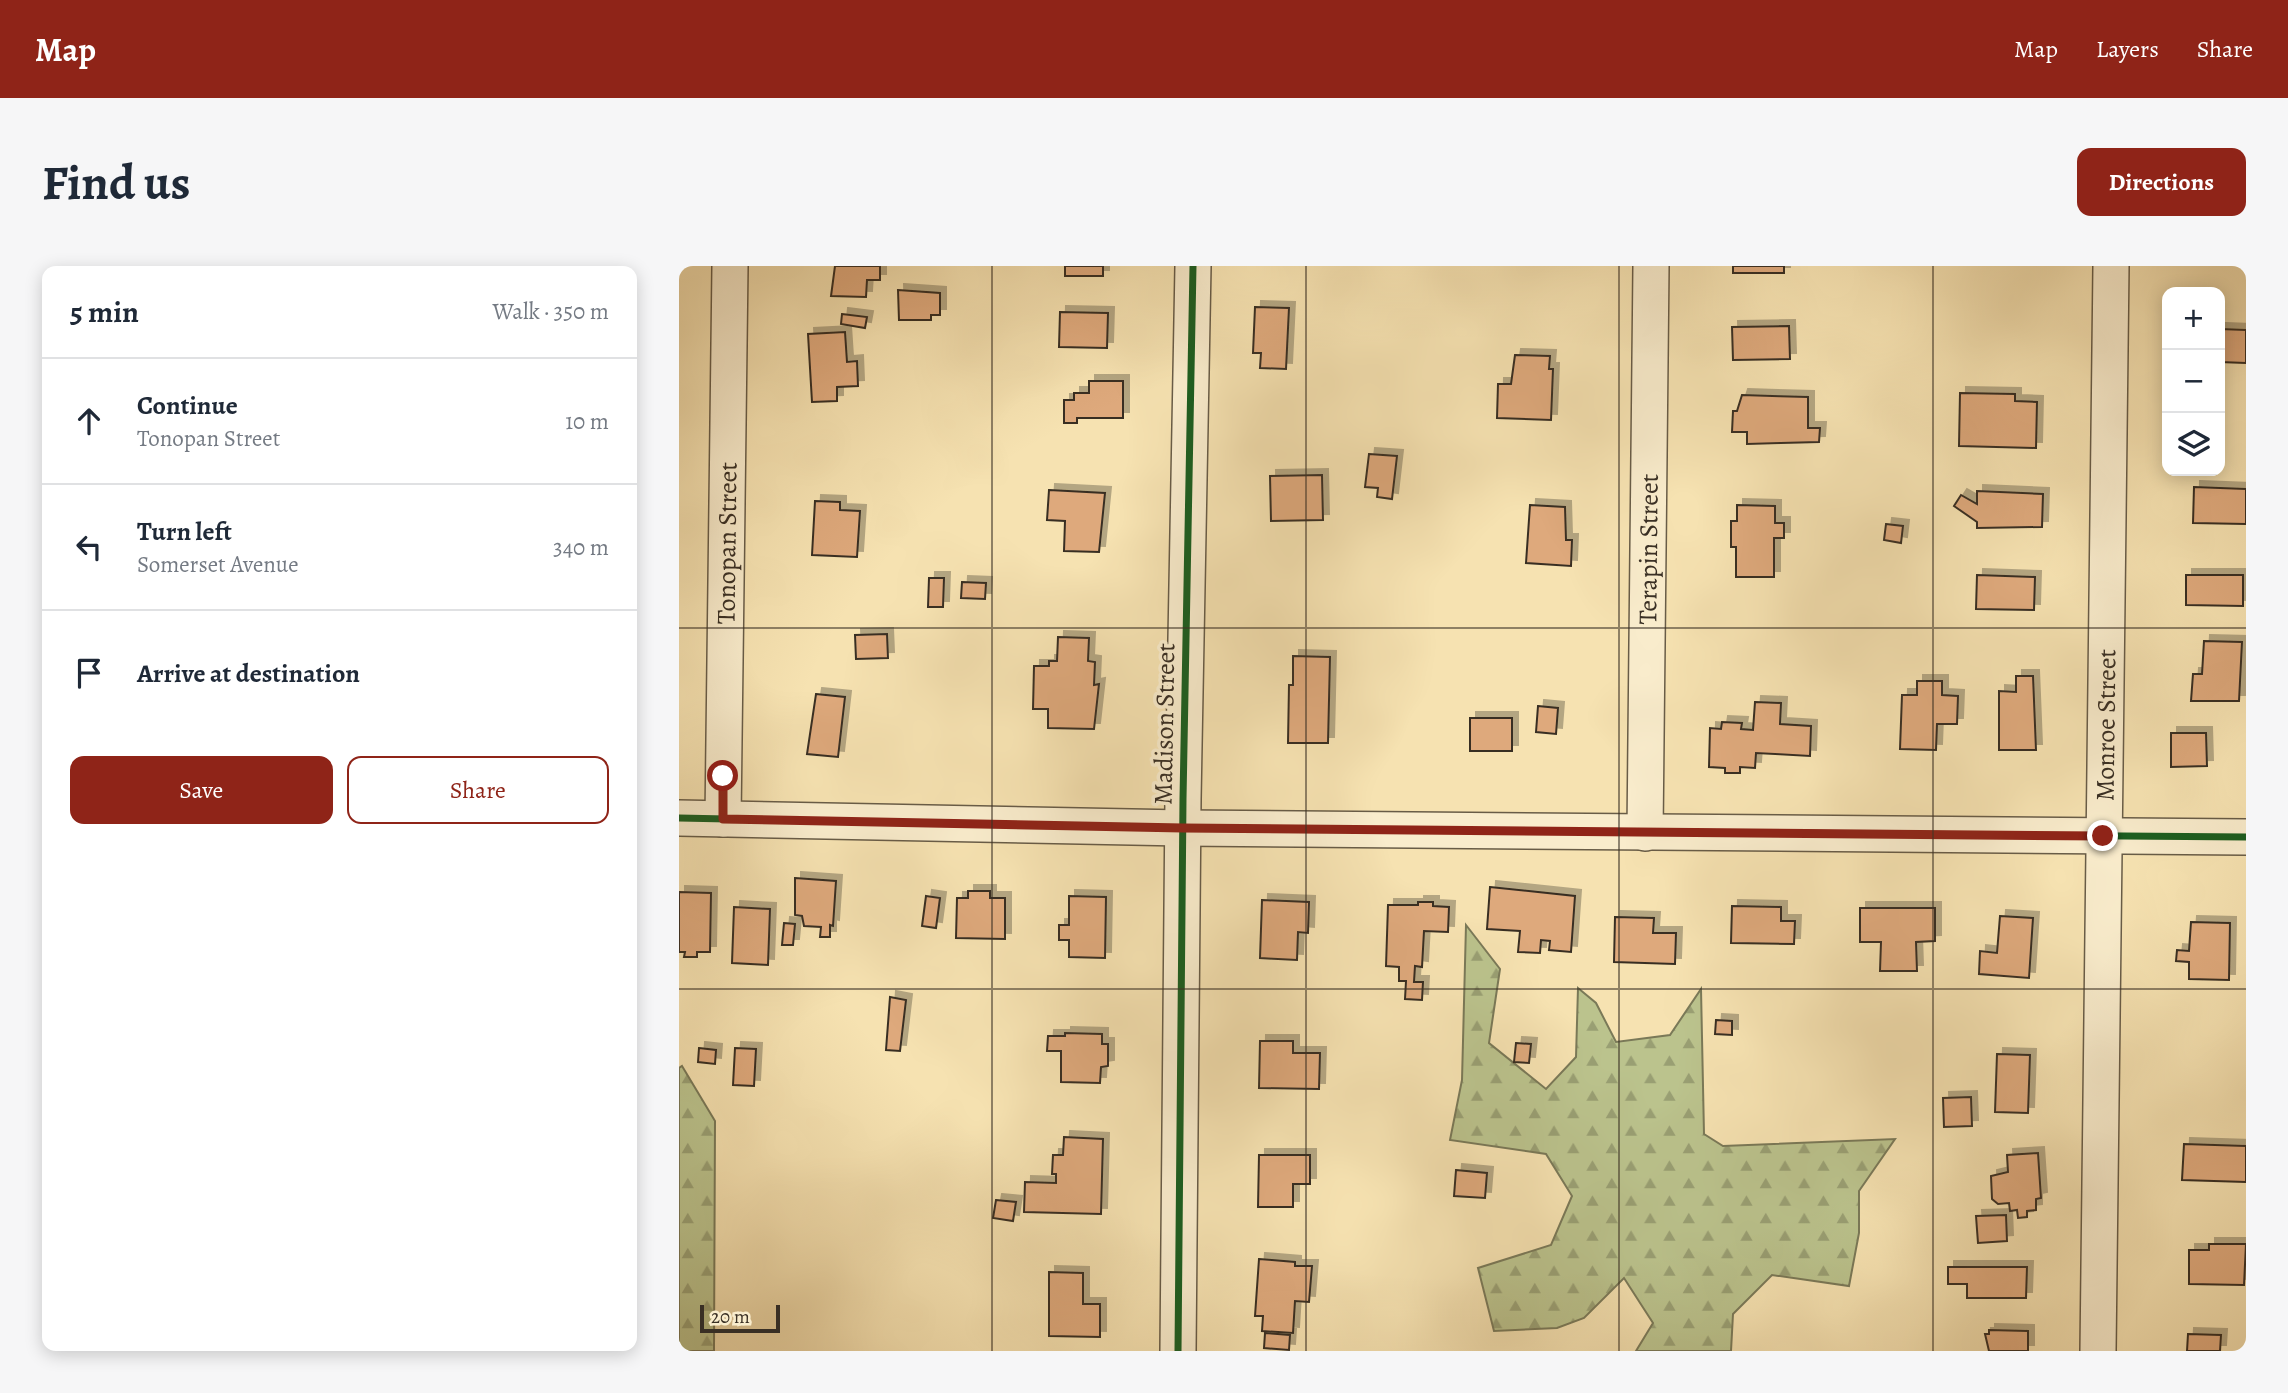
<!DOCTYPE html>
<meta charset="utf-8">
<style>
:root{--surface:#fff;--page:#f6f6f7;--text:#1f2937;--muted:#747a83;--line:#e0e1e3;--accent:#8f2418}
body{margin:0;font-family:Alegreya,serif;background:var(--page);color:var(--text)}
.controls{position:absolute;right:21px;top:21px;display:grid;overflow:hidden;border-radius:14px;box-shadow:0 4px 18px #0003}
.controls button{width:63px;height:63px;display:grid;place-items:center;padding:0;border:0;border-bottom:2px solid var(--line);background:var(--surface);color:var(--text);font:35px sans-serif}
.scale{position:absolute;left:21px;bottom:18px;width:80px;box-sizing:border-box;padding-left:7px;border:4px solid #392f24;border-top:0;font-size:19px;line-height:24px;white-space:nowrap;color:#392f24;-webkit-text-stroke:5px #f9eccc;paint-order:stroke}
.stop{position:absolute;width:21px;height:21px;margin:-16px;border:5px solid #8f2418;border-radius:50%;background:#fff}
.stop.end{background:#8f2418;border-color:#fff;box-shadow:0 2px 7px #0008}
.list{margin:0;padding:0;list-style:none}
h2{display:flex;justify-content:space-between;align-items:center;height:91px;margin:0;padding:0 28px;font-size:30px}
h2 small{font-size:23px;font-weight:400;color:var(--muted)}
.list li{display:grid;grid-template-columns:46px 1fr auto;gap:21px;align-items:center;box-sizing:border-box;height:126px;padding:0 28px;border-top:2px solid var(--line)}
.list b{display:block;font-size:26px;white-space:nowrap}
.list p{margin:0;font-size:23px;white-space:nowrap;color:var(--muted)}
.list em{font-size:23px;font-style:normal;color:var(--muted)}
.actions{display:flex;gap:14px;padding:21px 28px}
.actions a{flex:1;padding:16px 0;border:2px solid var(--accent);border-radius:14px;text-align:center;font-size:24px;color:var(--accent)}
.actions .main{background:var(--accent);color:#fff}
.icon{flex:none;width:38px;height:38px;fill:none;stroke:currentColor;stroke-width:2;stroke-linecap:round;stroke-linejoin:round}
.map{position:relative;flex:none;width:1567px;height:1085px;overflow:hidden;border-radius:14px}
header{display:flex;align-items:center;gap:42px;box-sizing:border-box;height:98px;padding:0 35px;background:var(--accent);color:#fff}
header strong{font-size:33px}
nav{display:flex;gap:38px;margin-inline-start:auto;font-size:24px}
.intro{display:flex;align-items:center;justify-content:space-between;box-sizing:border-box;height:168px;padding:0 42px}
h1{margin:0;font-size:49px}
.button{padding:18px 32px;border-radius:14px;background:var(--accent);color:#fff;font-size:24px;font-weight:700}
main{display:flex;gap:42px;padding:0 42px}
aside{flex:1;background:var(--surface);border-radius:14px;box-shadow:0 4px 18px #0003}
.map>svg:first-child{display:block}
.forest{fill:url(#forest-firs);stroke:#7a7958;stroke-width:2}
.building{fill:#dea97c;stroke:#392f24;stroke-width:2;filter:url(#shadow)}
.lines{fill:none;stroke-linecap:round;stroke-linejoin:round}
.minor-casing{stroke:#685c47;stroke-width:38}
.minor{stroke:#f9eccc;stroke-width:35}
.cycleway-casing{stroke:#f9eccc;stroke-width:11}
.cycleway{stroke:#1b5e20;stroke-width:7}
.route{stroke:#8f2418;stroke-width:9}
.grid{fill:none;stroke:#392f24;stroke-width:2;stroke-opacity:0.55}
.labels{text-anchor:middle;stroke-width:7;stroke-linejoin:round;paint-order:stroke}
.street-label{font-size:26px;fill:#392f24;stroke:#f9eccc}
</style>
<header>
<strong>Map</strong>
<nav><a>Map</a><a>Layers</a><a>Share</a></nav>
</header>
<div class="intro"><h1>Find us</h1><a class="button">Directions</a></div>
<main>
<aside>
<h2>5 min<small>Walk · 350 m</small></h2>
<ul class="list">
<li><svg class="icon" aria-label="ahead" viewBox="0 0 24 24"><path d="M12 20V5M6 11l6-6 6 6"/></svg><div><b>Continue</b><p>Tonopan Street</p></div><em>10 m</em></li>
<li><svg class="icon" aria-label="left" viewBox="0 0 24 24"><path d="M17 20v-9H6M10 6l-5 5 5 5"/></svg><div><b>Turn left</b><p>Somerset Avenue</p></div><em>340 m</em></li>
<li><svg class="icon" aria-label="arrive" viewBox="0 0 24 24"><path d="M6 21V4h12l-3 4 3 4H6"/></svg><div><b>Arrive at destination</b></div></li>
</ul>
<div class="actions"><a class="main">Save</a><a>Share</a></div>
</aside>
<div class="map">
<svg width="1567" height="1085" viewBox="0 0 1567 1085">
<defs>
<pattern id="forest-firs" width="22" height="20" patternUnits="userSpaceOnUse" patternTransform="scale(1.75)"><rect width="22" height="20" fill="#bbc38d"/><path d="M5 1l3.5 6h-7zM16 11l3.5 6h-7z" fill="#999f73"/></pattern>
<filter id="shadow"><feDropShadow dx="6" dy="-6" stdDeviation="0" flood-color="#0004"/></filter>
</defs>
<rect width="100%" height="100%" fill="#f6e2b1"/>
<filter id="stains"><feTurbulence type="fractalNoise" baseFrequency=".00286" numOctaves="4"/><feColorMatrix values="0 0 0 0 .2 0 0 0 0 .09 0 0 0 0 .02 0 0 0 .5 -.17"/></filter>
<radialGradient id="worn" r=".72"><stop offset=".6" stop-color="#630" stop-opacity="0"/><stop offset="1" stop-color="#630" stop-opacity=".3"/></radialGradient>
<g class="forest">
<path d="M787 659 821 703 810 777 867 823 897 791 899 722 917 737 937 776 991 769 1022 723 1025 868 1044 880 1216 873 1180 925V967L1170 1020 1093 1009 1054 1048 1052 1085H957L974 1057 945 1012 905 1052 878 1062 815 1065 799 1002 872 979 893 930 867 888 771 874 783 814Z"/>
<path d="M3 800 36 855 35 1085H0V802Z"/>
</g>
<g class="building">
<path d="M156 0H201V14H188L187 31 152 30Z"/>
<rect x="386" y="0" width="38" height="10"/>
<rect x="1054" y="0" width="51" height="7"/>
<path d="M219 24 261 27V49H252V54H220Z"/>
<path d="M576 41 610 42 607 103 581 102 582 87H574Z"/>
<path d="M381 46 429 47 428 82 380 81Z"/>
<path d="M163 48 188 51 186 62 162 58Z"/>
<path d="M1110 60 1111 93 1054 94 1053 61Z"/>
<path d="M1541 63 1567 64V97L1541 96Z"/>
<path d="M166 66 168 96 178 95 179 120 158 121V135L133 136 129 68Z"/>
<path d="M836 89 871 90 870 103H874L872 154 818 152 819 118H832Z"/>
<path d="M410 115H444V152H398V157H385V134H395V127H410Z"/>
<path d="M1281 127 1336 128V135L1358 136 1357 182 1280 180Z"/>
<path d="M1063 129 1129 131V162H1141L1140 176 1068 178V166H1053L1054 145H1058Z"/>
<path d="M690 188 718 190 713 233 698 231 699 222 686 221Z"/>
<path d="M643 209 644 254 592 255 591 210Z"/>
<path d="M1515 221 1567 223V258L1514 257Z"/>
<path d="M370 224 426 227 420 286 385 285 386 255 368 254Z"/>
<path d="M1298 225 1364 228 1363 261 1298 262V256L1275 240 1282 229 1298 238Z"/>
<path d="M136 235 161 236V244L181 245 178 291 133 289Z"/>
<path d="M851 239 886 241 887 274H893L892 300 847 297Z"/>
<path d="M1058 239 1096 240V257H1105V272H1095V311H1057V281H1052V255H1058Z"/>
<path d="M1207 258 1224 260 1222 277 1205 274Z"/>
<path d="M1298 309 1356 311 1355 344 1297 343Z"/>
<path d="M1507 309H1564V340L1507 339Z"/>
<path d="M250 312H265L264 341H249Z"/>
<path d="M283 316 307 317 306 333 282 332Z"/>
<path d="M208 368 209 392 177 393 176 369Z"/>
<path d="M379 371 410 372 409 395 416 396 415 419 420 418 415 463 369 462V443H354L355 400H370V395H378Z"/>
<path d="M1525 375 1563 376 1560 435H1512L1514 408H1523Z"/>
<path d="M614 390 651 391 649 477H609L610 419H614Z"/>
<path d="M1337 410H1354L1357 484H1320V425L1337 426Z"/>
<path d="M1238 415H1263V429L1279 430 1278 458H1258L1257 484 1221 483 1223 429H1238Z"/>
<path d="M137 428 166 431 159 491 128 488Z"/>
<path d="M1076 436 1102 437 1101 458 1132 460 1131 490 1077 487 1076 502 1061 501V507H1046V502L1030 501 1031 462 1042 463 1043 456 1063 457 1062 463 1074 464Z"/>
<path d="M859 440 879 442 877 468 857 466Z"/>
<rect x="791" y="452" width="42" height="33"/>
<path d="M1492 467H1527L1528 500 1492 501Z"/>
<path d="M116 612 157 615 154 660 151 659V671H141L142 661 125 660 123 650 116 649Z"/>
<path d="M811 621 896 630 892 686 870 684 871 675 862 674 861 687 839 686 841 665 808 663Z"/>
<path d="M289 625H311V632H326V673L277 672 278 632H289Z"/>
<path d="M0 626 32 627 31 686H18V691H5L6 686H0Z"/>
<path d="M247 630 261 632 257 662 243 660Z"/>
<path d="M390 630 427 631 426 692 390 691V674H380V659H390Z"/>
<path d="M583 634 630 636 629 667 619 666 618 694 581 692Z"/>
<path d="M739 636H754V640L770 641 769 666 745 665 743 701 736 700 735 716H744L743 734 726 733 727 715H720V701L707 700 709 639H739Z"/>
<path d="M1053 640 1102 641V655H1116L1115 678 1052 677Z"/>
<path d="M55 641 91 643 89 699 53 697Z"/>
<path d="M1181 642H1256V675L1237 676 1238 705H1201L1202 676H1181Z"/>
<path d="M1321 650 1354 652 1350 712 1300 708 1301 685 1318 687Z"/>
<path d="M936 651 975 652 974 667H997L996 698 935 696Z"/>
<path d="M1512 656 1551 657 1550 714 1510 713V696L1497 695 1498 684 1510 685Z"/>
<path d="M105 657 116 658 114 679H103Z"/>
<path d="M211 731 227 734 221 785 207 784Z"/>
<path d="M1037 754 1053 755V769L1036 768Z"/>
<path d="M386 767 423 768V778H429V800L422 801 421 817 382 816V785H368L369 770H386Z"/>
<path d="M581 775H614V787H641L640 823 580 822Z"/>
<path d="M837 777 852 778 850 797 835 796Z"/>
<path d="M20 782 37 784 36 798 19 796Z"/>
<path d="M56 782 77 783 75 820 54 819Z"/>
<path d="M1318 788 1351 789 1349 847 1316 846Z"/>
<path d="M1292 831 1293 860 1265 861 1264 832Z"/>
<path d="M385 871 424 873 422 948 345 946 346 916 377 917V908H373L374 889H384Z"/>
<path d="M1505 878 1567 880V916L1503 914Z"/>
<path d="M1359 887 1362 932 1357 933V944L1348 945V951L1339 952 1338 944 1331 945 1330 937 1319 938 1313 933 1312 910 1329 906 1328 889Z"/>
<path d="M580 889H631V918H614V941H579Z"/>
<path d="M777 904 808 907 806 932 775 930Z"/>
<path d="M317 934 337 936 334 955 314 952Z"/>
<path d="M1327 949 1328 975 1299 977 1297 950Z"/>
<path d="M1530 978H1567L1565 1019 1510 1018V984H1530Z"/>
<path d="M580 993 616 996V1000H633L630 1036 616 1035 614 1067 583 1065 584 1050H576Z"/>
<path d="M1269 1001H1348L1347 1032H1288V1018H1269Z"/>
<path d="M370 1006 404 1007V1038H421V1071L370 1070Z"/>
<path d="M1310 1064 1349 1065V1085H1310L1306 1068H1310Z"/>
<path d="M586 1067 611 1069 610 1084 585 1082Z"/>
<path d="M1509 1068 1542 1069 1541 1085H1508Z"/>
</g>
<g class="lines">
<defs>
<g id="minor">
<path d="M0 552 504 562 1567 571"/>
<path id="s1" d="M44 553 51 0"/>
<path id="s2" d="M966 567 972 0"/>
<path d="M499 1085 504 533 514 0"/>
<path id="s3" d="M1419 1085 1432 0"/>
</g>
</defs>
<use href="#minor" class="minor-casing"/>
<use href="#minor" class="minor"/>
<defs>
<g id="cycleway">
<path d="M0 552 504 562 1567 571"/>
<path d="M499 1085 504 533 514 0"/>
</g>
</defs>
<use href="#cycleway" class="cycleway-casing"/>
<use href="#cycleway" class="cycleway"/>
</g>
<g class="lines">
<path class="route" d="M44 510V553L504 562 1424 570"/>
</g>
<path class="grid" d="M313 0V1085M627 0V1085M940 0V1085M1254 0V1085M0 362H1567M0 723H1567"/>
<g class="labels">
<g class="street-label">
<text dy="9" stroke="none"><textPath href="#s1" startOffset="276">Tonopan Street</textPath></text>
<text dy="9" stroke="none"><textPath href="#s2" startOffset="284">Terapin Street</textPath></text>
<text transform="translate(485 458) rotate(-89)" y="9">Madison Street</text>
<text dy="9" stroke="none"><textPath href="#s3" startOffset="626">Monroe Street</textPath></text>
</g>
</g>
<rect width="100%" height="100%" filter="url(#stains)"/>
<rect width="100%" height="100%" fill="url(#worn)"/>
</svg>
<div class="controls">
<button>+</button>
<button>−</button>
<button><svg class="icon" aria-label="layers" viewBox="0 0 24 24"><path d="M12 4l9 5-9 5-9-5zM3 14l9 5 9-5"/></svg></button>
</div>
<div class="scale">20 m</div>
<div class="stop" style="left:44px;top:510px"></div>
<div class="stop end" style="left:1424px;top:570px"></div>
</div>
</main>
